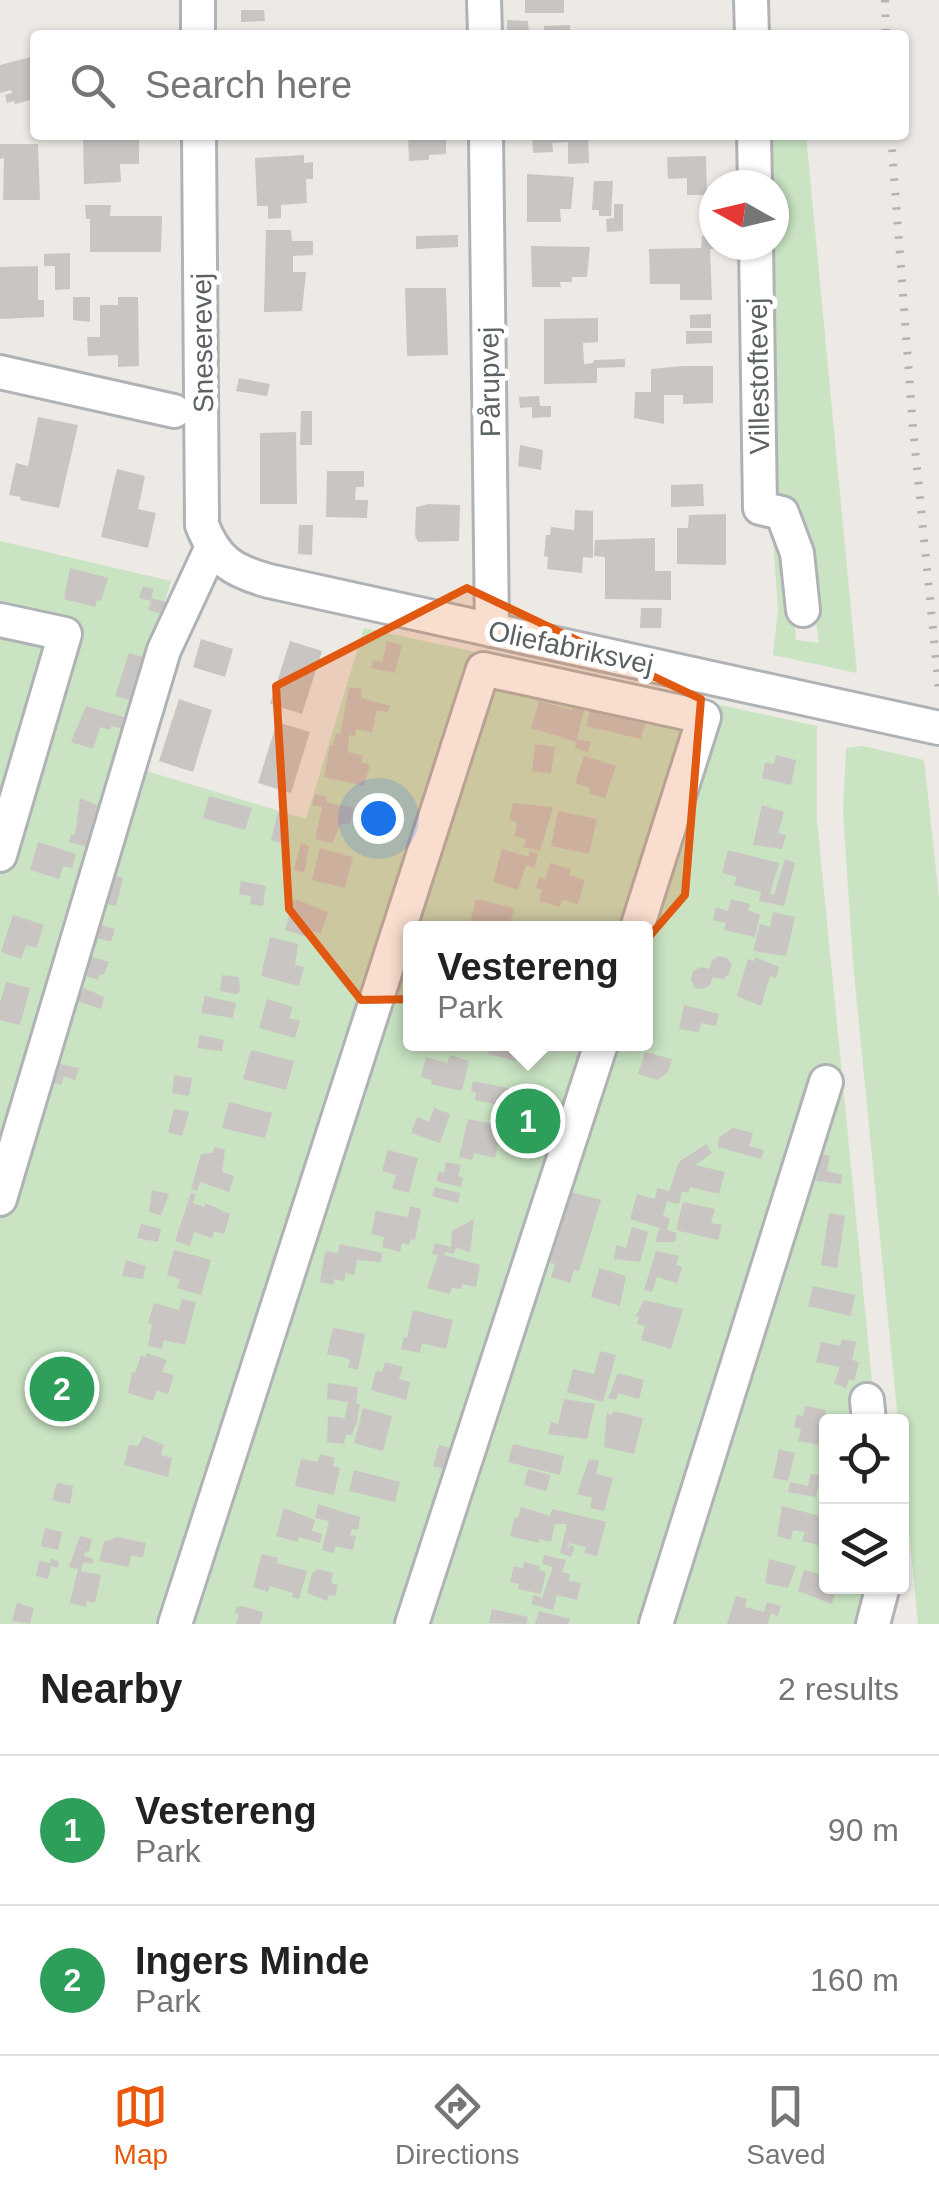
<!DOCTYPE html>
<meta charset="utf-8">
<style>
:root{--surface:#fff;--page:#f2f2f2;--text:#222;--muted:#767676;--line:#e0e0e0;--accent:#ea580c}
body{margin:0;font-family:Helvetica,sans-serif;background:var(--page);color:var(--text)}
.controls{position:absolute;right:30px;bottom:30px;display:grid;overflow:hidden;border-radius:10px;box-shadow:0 2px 8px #0004}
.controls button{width:90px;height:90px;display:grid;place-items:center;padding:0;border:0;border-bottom:2px solid var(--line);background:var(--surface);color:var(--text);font:50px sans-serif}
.compass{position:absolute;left:699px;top:170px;width:90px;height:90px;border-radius:50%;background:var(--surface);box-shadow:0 2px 8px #0004;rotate:278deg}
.you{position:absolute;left:378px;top:818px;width:35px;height:35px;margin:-25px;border:8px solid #fff;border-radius:50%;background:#1a73e8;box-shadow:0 0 0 15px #1a73e833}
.badge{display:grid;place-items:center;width:65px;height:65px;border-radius:50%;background:var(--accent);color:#fff;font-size:32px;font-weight:700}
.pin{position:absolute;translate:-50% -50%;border:5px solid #fff;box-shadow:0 2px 10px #0006}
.popup{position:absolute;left:403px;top:921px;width:250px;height:130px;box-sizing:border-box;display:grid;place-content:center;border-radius:10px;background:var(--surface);filter:drop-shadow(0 2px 8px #0005);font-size:32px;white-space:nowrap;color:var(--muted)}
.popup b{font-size:38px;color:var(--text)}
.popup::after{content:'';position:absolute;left:50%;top:100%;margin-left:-20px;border:20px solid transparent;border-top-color:var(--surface)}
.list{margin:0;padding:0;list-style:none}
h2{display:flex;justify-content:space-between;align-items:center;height:130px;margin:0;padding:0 40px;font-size:42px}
h2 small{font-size:32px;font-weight:400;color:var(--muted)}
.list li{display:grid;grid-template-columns:65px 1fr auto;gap:30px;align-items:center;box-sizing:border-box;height:150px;padding:0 40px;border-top:2px solid var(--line)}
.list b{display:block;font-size:38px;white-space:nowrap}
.list p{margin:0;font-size:32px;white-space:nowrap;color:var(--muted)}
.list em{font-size:32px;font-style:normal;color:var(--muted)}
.icon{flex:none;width:55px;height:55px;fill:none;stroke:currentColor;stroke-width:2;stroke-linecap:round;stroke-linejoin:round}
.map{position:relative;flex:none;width:939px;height:1624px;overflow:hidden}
.search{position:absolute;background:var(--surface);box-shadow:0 2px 8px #0004;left:30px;right:30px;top:30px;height:110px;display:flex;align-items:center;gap:25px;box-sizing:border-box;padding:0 35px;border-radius:10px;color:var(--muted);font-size:38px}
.sheet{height:430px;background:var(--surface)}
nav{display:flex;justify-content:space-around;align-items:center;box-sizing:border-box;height:140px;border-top:2px solid var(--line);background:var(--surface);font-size:28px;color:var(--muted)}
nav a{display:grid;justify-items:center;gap:5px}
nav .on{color:var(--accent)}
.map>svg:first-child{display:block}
.green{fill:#c9e3c3;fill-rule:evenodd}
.building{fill:#c9c5c2}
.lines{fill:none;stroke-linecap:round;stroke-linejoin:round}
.minor-casing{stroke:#b0b3b6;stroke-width:38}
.minor{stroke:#fff;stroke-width:32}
.rail{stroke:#b2b3b4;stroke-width:8;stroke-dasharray:2.5 12;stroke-linecap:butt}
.marked{fill:#e15910;fill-opacity:0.2;stroke:#e15910;stroke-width:8;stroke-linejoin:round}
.labels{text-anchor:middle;stroke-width:10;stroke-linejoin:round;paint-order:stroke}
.street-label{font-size:28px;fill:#5c6164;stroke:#fff}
</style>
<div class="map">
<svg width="939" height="1624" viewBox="0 0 939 1624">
<rect width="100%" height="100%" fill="#edeae5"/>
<g class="green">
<path d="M769 135H806L857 673 773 655 778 610 773 539 788 550 796 640 819 643 801 507 774 491 770 245H774V185H769Z"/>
<path d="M0 541 171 581 117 762 306 819 364 628 817 726V820L876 1421 826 1422V1586L892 1587 884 1624H0ZM410 928H646V1044H410Z"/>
<path d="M863 746 924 760 939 898V1624H918L902 1458V1422L898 1421 853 963 843 812 846 748Z"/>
</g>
<g class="building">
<rect x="525" y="0" width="39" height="13"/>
<path d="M241 10H264L265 21 241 22Z"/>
<path d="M507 20 528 21 529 34H507Z"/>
<path d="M570 25V32L588 31V35H544V26Z"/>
<path d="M35 56V85L32 86 35 99 15 104 14 101 7 103 5 95 12 93 11 90 0 93V65Z"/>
<path d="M83 135H139V164H120L121 182 84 184Z"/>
<path d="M408 135H446V154L429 155V160L409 161Z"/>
<path d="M532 135H588L589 163 568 164V142L552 143 553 152 533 153Z"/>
<path d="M0 144H38L40 200H3L4 158 0 159Z"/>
<path d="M304 155V163L313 162V179H306L307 203 281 205V218L268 219V206H257L255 158Z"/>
<path d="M706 156 707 195H687V178L668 179 667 157Z"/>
<path d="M527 174 574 177 571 209H560L561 222H527Z"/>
<path d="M594 181H613L611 216H599V210H592Z"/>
<path d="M614 204H623V231L607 232 606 219 614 218Z"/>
<path d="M85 205H111L110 216H162L161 252H90V219H86Z"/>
<path d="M266 230H291L292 241H313V255L293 256V272H306L302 311 264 312Z"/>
<path d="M458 235V247L416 249V236Z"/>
<path d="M702 236H714V245H730V248L710 249 712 300H680V284H650L649 249 701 248Z"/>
<path d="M531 246 590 247 587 277H572V282H560L561 287H532Z"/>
<path d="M70 253V289L55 290V266H44V254Z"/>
<path d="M38 266V300H44V317L0 319V267Z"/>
<path d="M405 288H446L448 355 407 356Z"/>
<path d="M73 297H90V322L73 320Z"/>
<path d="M118 297H138L139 366 118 367V355L88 356 87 337H100V305H118Z"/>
<path d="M711 314V328H690V315Z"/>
<path d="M598 318V342L583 343 584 364 593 363 594 360 625 359V367L597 368V383L544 384V319Z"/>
<path d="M686 331H712V343L686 344Z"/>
<path d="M683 366H713V403L683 404V395H664V424L634 418 635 392H651V369Z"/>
<path d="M239 378 270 384 267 396 236 391Z"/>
<path d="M539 396 540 406H551V417L532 418V407L520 408 519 397Z"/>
<path d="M301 411H312V445H300Z"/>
<path d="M38 417 78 425 59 508 20 500 21 497 9 495 16 463 28 466Z"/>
<path d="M296 432 297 504H260V433Z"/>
<path d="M520 445 543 450 541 470 518 466Z"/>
<path d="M117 469 145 476 138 509 156 513 148 548 101 537Z"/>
<path d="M327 471H364V487H356L355 500H368L367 518 326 517Z"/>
<path d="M703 484 704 506 671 507V485Z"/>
<path d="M429 504 460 505 459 541 418 542 415 536 416 507Z"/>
<path d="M575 510 593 511V558L583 557 582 573 547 569 548 557 544 556 546 535H550L551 527 574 530Z"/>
<path d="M726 514V565L677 564V528H688L689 515Z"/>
<path d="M299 525H313L312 555 298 554Z"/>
<path d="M655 538V571H671V600L605 599V557L594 556 595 540Z"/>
<path d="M70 568 108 578 101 601 97 600 95 607 64 599Z"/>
<path d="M143 586 154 589 151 598 167 602 164 615 148 610 151 601 139 598Z"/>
<path d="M641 608H662L661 628H640Z"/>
<path d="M201 639 233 649 225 677 193 667Z"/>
<path d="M290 641 322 651 302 714 270 704Z"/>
<path d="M387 641 402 645 395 673 371 668 373 660 382 662Z"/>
<path d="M129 653 146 658 133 701 115 696Z"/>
<path d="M349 687 362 689 361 698 390 706 388 712 377 710 372 732 356 729 355 736 349 735 348 752 363 756 361 762 370 765 364 786 324 777 330 745 333 746 336 733 340 734Z"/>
<path d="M179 699 212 710 193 772 159 761Z"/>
<path d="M539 701 572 710 575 701 586 703 577 739 591 742 588 752 575 748 576 742 531 728Z"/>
<path d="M86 706 134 720 131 731 111 726 110 730 100 727 93 749 71 742Z"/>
<path d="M591 706 623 714 622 718 645 724 641 739 586 726Z"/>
<path d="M277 722 310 732 291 793 258 783Z"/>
<path d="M535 744 555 747 551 774 532 771Z"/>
<path d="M776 755 796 760 791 785 762 778 765 763 774 764Z"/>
<path d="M584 756 616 766 605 798 589 793 590 788 575 783Z"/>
<path d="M315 794 327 797 326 802 354 808 350 824H341L332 843 315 839 322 807 312 805Z"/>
<path d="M209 796 252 808 245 830 203 818Z"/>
<path d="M80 798 104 808 96 849 69 842 71 834 75 835Z"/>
<path d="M513 803 553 807 540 851 523 847 526 839 515 836 517 822 509 820Z"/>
<path d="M762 805 784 812 778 833 786 835 782 849 753 845Z"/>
<path d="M558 811 597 819 589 854 551 846Z"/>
<path d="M278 812 288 815 281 843 271 840Z"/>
<path d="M38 842 76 854 72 868 63 866 59 879 30 870Z"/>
<path d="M301 843 309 846 304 873 294 870Z"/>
<path d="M320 848 353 857 345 888 312 880Z"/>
<path d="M502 849 528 857 530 851 538 854 534 868 526 865 518 890 493 882Z"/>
<path d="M728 850 779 863 770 894 774 895 785 859 795 863 784 906 759 901 761 892 734 885 737 877 722 873Z"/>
<path d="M550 863 571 869 569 875 585 880 578 904 562 900 560 907 539 901 542 890 536 888 539 877 545 879Z"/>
<path d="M110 875 123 878 116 906 102 903Z"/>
<path d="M241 881 266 886 263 906 250 904 251 896 239 894Z"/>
<path d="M476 899 514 908 509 928H469Z"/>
<path d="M731 899 750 904 748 910 760 915 755 937 724 930 726 923 713 920 716 907 728 911Z"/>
<path d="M298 900 328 912 321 934 310 930 307 937 285 930 293 901Z"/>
<path d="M773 912 795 917 786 956 753 951 760 924 770 927Z"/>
<path d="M13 915 44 925 36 948 26 945 21 959 1 952Z"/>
<path d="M89 921 115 929 111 942 98 938 96 946 87 943Z"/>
<path d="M270 937 298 944 295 965 304 967 299 986 261 976Z"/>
<path d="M89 956 109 962 104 975 100 974 98 980 87 976 88 971 83 969Z"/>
<path d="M719 956 727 958 732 965 729 974 723 979 713 977 710 985 703 989 695 988 691 980 693 971 701 967 709 969 712 960Z"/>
<path d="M755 957 779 967 776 978 770 976 761 1006 737 996 748 959 754 961Z"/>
<path d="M222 975 239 977 240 991 237 994 220 991Z"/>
<path d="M6 982 30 988 20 1025 0 1020V1003Z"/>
<path d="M84 988 104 997 101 1009 74 1000 76 990 82 992Z"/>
<path d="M205 996 236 1003 233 1018 201 1013Z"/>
<path d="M267 999 293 1007 289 1018 300 1021 295 1038 259 1028Z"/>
<path d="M684 1005 719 1014 716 1026 701 1023 699 1032 679 1029Z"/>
<path d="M200 1035 224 1040 222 1051 197 1048Z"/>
<path d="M491 1044H520L516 1061 488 1054Z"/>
<path d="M251 1050 294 1061 286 1090 243 1079Z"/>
<path d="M645 1052 672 1059 668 1072 657 1080 638 1074Z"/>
<path d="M450 1055 469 1061 462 1091 431 1084 432 1080 421 1077 426 1057 447 1063Z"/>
<path d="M46 1061 79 1068 75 1080 64 1076 61 1085 49 1081Z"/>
<path d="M174 1075 192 1078 189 1096 172 1093Z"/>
<path d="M473 1081 512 1089 510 1102 499 1100 498 1105 475 1100 476 1092 471 1091Z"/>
<path d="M229 1102 272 1113 265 1138 222 1128Z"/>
<path d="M434 1108 450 1114 440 1143 411 1133 417 1117 429 1122Z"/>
<path d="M174 1109 189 1112 182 1136 168 1132Z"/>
<path d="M468 1119 502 1126 495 1158 474 1153 472 1160 459 1157Z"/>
<path d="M733 1128 753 1133 749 1146 764 1150 761 1159 718 1147 719 1137Z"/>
<path d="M706 1144 712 1153 695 1165 725 1172 719 1194 690 1187 688 1193 682 1191 679 1204 667 1201 663 1216 670 1219 667 1230 677 1233 675 1242H655L660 1228 630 1219 637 1194 655 1199 657 1188 669 1191 679 1162Z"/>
<path d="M215 1147 225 1150 222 1172 234 1176 229 1192 200 1182 197 1191 191 1189 201 1154 212 1153Z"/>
<path d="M388 1150 418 1158 409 1193 392 1188 396 1175 382 1171Z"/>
<path d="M822 1154 830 1156 827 1171 842 1175 841 1184 816 1181Z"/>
<path d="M446 1162 461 1165 458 1176 463 1178 461 1187 436 1181 439 1172 444 1173Z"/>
<path d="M435 1187 460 1193 458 1203 432 1196Z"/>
<path d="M152 1190 169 1194 161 1215 149 1212Z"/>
<path d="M562 1190 601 1200 579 1271 574 1270 570 1283 551 1277 555 1264 550 1262 552 1256 542 1253Z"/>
<path d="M191 1193 196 1194 193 1203 205 1207V1203L230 1214 224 1234 214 1231 212 1238 194 1232 190 1246 175 1241Z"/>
<path d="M683 1202 715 1209 711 1223 722 1225 718 1240 676 1230Z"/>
<path d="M410 1206 421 1209 415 1240 411 1239 409 1245 402 1243 400 1252 382 1247 384 1237 371 1234 376 1211 408 1217Z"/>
<path d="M829 1213 845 1216 837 1268 821 1265Z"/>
<path d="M474 1219 470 1252 456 1248 454 1254 445 1252 444 1255 480 1265 476 1287 462 1284 461 1289 452 1288 450 1294 427 1288 438 1255 432 1254 435 1243 451 1247 452 1231Z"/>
<path d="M141 1224 161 1229 158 1242 137 1238Z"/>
<path d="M632 1227 648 1232 640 1262 614 1259 616 1245 626 1248Z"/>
<path d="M340 1244 382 1253 381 1262 357 1260 354 1275 346 1273 344 1281 334 1279 333 1285 320 1282 325 1251 338 1253Z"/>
<path d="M174 1250 211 1260 201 1295 177 1288 180 1279 167 1275Z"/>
<path d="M656 1251 679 1256 676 1265 682 1267 677 1283 657 1277 652 1292 644 1290Z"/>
<path d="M126 1260 146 1266 143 1279 122 1276Z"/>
<path d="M599 1268 626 1276 620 1306 591 1297Z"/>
<path d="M813 1286 855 1295 851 1316 808 1306Z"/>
<path d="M182 1299 196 1302 185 1345 164 1340 162 1349 148 1346 152 1324 148 1323 154 1303 179 1310Z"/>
<path d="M644 1300 683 1309 671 1349 641 1340 645 1326 637 1324 639 1317 636 1316Z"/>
<path d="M413 1310 453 1320 446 1349 422 1343 420 1353 401 1349 404 1337 407 1338Z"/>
<path d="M333 1328 365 1334 358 1370 348 1368 350 1359 327 1354Z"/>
<path d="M842 1339 856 1342 852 1360 859 1362 854 1381 849 1379 846 1388 834 1383 840 1367 816 1362 821 1342 840 1346Z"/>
<path d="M600 1351 616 1355 603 1402 567 1392 573 1369 594 1374Z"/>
<path d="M147 1353 167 1360 162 1372 174 1375 168 1394 157 1390 153 1401 128 1393 132 1372 135 1373 141 1355 145 1357Z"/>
<path d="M385 1362 403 1367 399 1379 410 1382 406 1400 371 1390 376 1371 382 1372Z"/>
<path d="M618 1373 644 1380 639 1399 618 1393 616 1400 608 1398Z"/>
<path d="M328 1383 358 1387 356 1404H360L357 1422 352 1435 346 1434 344 1444 327 1442 328 1416 345 1418 348 1402 327 1399Z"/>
<path d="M564 1399 595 1404 587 1439 548 1434 551 1422 558 1424Z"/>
<path d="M805 1406 826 1410 819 1445 798 1441 801 1429 794 1427 797 1415 803 1416Z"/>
<path d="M363 1408 392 1416 383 1451 354 1443Z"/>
<path d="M613 1411 643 1418 634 1454 604 1447 607 1413 612 1415Z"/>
<path d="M143 1436 164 1445 161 1455 172 1458 168 1477 124 1465 129 1445 138 1446Z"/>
<path d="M513 1444 564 1456 560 1475 508 1462Z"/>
<path d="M439 1445 450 1448 445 1469 433 1466Z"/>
<path d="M779 1449 795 1453 788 1481 773 1478Z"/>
<path d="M320 1454 335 1458 333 1466 340 1468 334 1495 295 1486 301 1459 318 1462Z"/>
<path d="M589 1459 599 1461 596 1474 613 1478 604 1511 590 1508 592 1498 577 1494Z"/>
<path d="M528 1469 551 1475 546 1491 524 1485Z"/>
<path d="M354 1470 400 1482 395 1502 349 1491Z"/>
<path d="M810 1474 820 1475 816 1497 788 1492 790 1482 808 1486Z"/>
<path d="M57 1483 73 1486 70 1504 52 1500Z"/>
<path d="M318 1504 360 1517 358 1530 352 1529 350 1535 356 1536 353 1550 335 1546 334 1553 322 1550 329 1521 315 1518Z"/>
<path d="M782 1506 819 1516 820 1510 826 1512V1547L802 1541 805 1532 793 1530 791 1540 777 1536Z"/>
<path d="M521 1507 550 1516 552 1509 606 1522 597 1556 584 1553 586 1547 570 1543V1537L567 1551 570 1545 575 1547 571 1557 560 1553 567 1524H555L551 1542 540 1539 539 1543 510 1536 515 1517 518 1518Z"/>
<path d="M284 1508 315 1520 312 1531 322 1534 320 1543 299 1537 298 1542 276 1536Z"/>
<path d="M45 1528 62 1532 58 1550 41 1546Z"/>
<path d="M80 1536 92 1539 89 1552 85 1551 84 1556 94 1559 92 1564 83 1562 81 1571 101 1575 95 1603 87 1601 86 1607 70 1603 78 1569 69 1567Z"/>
<path d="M117 1537 146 1543 143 1558 131 1555 129 1567 99 1561 104 1542Z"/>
<path d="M262 1554 278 1558 276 1563 307 1571 299 1599 292 1597 293 1593 270 1586 268 1592 253 1587Z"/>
<path d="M544 1555 566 1560 562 1572 570 1574 569 1581 581 1583 577 1600 557 1595 553 1610 531 1604 534 1595 542 1598 553 1567 542 1564Z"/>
<path d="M51 1559 59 1561 58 1568 51 1566 48 1579 36 1576 39 1561 50 1563Z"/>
<path d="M769 1559 796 1566 788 1588 765 1583Z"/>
<path d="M524 1562 540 1566 539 1570 546 1572 541 1594 518 1589 519 1584 510 1582 514 1566 523 1568Z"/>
<path d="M318 1569 333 1573 331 1583 338 1585 335 1596 329 1595 327 1601 307 1593 312 1573Z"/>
<path d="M804 1570 826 1576V1586H837L832 1604 798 1591Z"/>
<path d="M736 1596 747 1599 745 1607 764 1612 767 1602 781 1606 778 1616 771 1613 768 1624H727Z"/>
<path d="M17 1603 34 1608 30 1624 12 1621Z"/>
<path d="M242 1606 263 1612 260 1624H236L239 1615 235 1613 237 1607Z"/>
<path d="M492 1609 528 1617 526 1624 489 1623Z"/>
<path d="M539 1611 570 1619 568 1624H535Z"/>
</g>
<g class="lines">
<defs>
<g id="minor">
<path d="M198 0V35"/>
<path d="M484 0 485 35"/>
<path d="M751 0 752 35"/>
<path d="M199 135 202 525C216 561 233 571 269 581L939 728"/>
<path d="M486 135 492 630"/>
<path d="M754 135 755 185"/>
<path d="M756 245 760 508 782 513 797 553 803 610"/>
<path d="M0 372 174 411"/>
<path d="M0 620 65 634 0 855"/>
<path d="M0 1199 164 650 211 549"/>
<path d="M867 1400 869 1422"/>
<path d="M175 1624 483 669 704 717 637 928"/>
<path d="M412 1624 601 1044"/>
<path d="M656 1624 826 1082"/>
<path d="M873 1624 883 1586"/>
</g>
</defs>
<use href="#minor" class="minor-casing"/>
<use href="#minor" class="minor"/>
<g class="rail">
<path d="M885 0 886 35"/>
<path d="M891 135 913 428 939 690"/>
</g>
</g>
<path class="marked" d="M467 588 701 699 685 895 598 996 361 1000 289 909 276 686Z"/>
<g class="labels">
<g class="street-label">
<text transform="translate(202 343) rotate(-91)" y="10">Sneserevej</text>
<text transform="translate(758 376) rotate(-91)" y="10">Villestoftevej</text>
<text transform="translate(489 382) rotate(-91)" y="10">Pårupvej</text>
<text transform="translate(571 647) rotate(12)" y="10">Oliefabriksvej</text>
</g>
</g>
</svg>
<div class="controls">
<button><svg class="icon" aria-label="locate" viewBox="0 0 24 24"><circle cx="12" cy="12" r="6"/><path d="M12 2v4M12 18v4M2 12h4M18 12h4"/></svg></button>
<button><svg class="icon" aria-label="layers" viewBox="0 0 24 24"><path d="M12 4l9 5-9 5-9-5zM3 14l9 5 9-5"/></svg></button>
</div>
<svg class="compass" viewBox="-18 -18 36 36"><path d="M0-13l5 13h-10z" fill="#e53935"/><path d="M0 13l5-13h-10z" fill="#767676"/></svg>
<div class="you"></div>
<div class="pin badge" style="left:528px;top:1121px;background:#2e9e5b">1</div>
<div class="popup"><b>Vestereng</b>Park</div>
<div class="pin badge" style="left:62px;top:1389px;background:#2e9e5b">2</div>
<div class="search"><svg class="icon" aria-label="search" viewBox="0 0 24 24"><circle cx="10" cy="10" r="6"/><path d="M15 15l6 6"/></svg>Search here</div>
</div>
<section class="sheet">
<h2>Nearby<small>2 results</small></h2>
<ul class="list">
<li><span class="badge" style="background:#2e9e5b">1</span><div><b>Vestereng</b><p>Park</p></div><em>90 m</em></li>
<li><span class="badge" style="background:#2e9e5b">2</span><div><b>Ingers Minde</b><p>Park</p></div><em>160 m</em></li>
</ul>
</section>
<nav>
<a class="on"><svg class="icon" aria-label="map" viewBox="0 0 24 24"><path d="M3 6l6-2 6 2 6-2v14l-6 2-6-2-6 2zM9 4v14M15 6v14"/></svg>Map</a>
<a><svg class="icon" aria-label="directions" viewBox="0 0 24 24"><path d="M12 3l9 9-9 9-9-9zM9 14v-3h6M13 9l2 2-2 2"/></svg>Directions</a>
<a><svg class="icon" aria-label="saved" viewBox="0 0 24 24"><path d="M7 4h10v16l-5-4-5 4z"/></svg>Saved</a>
</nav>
